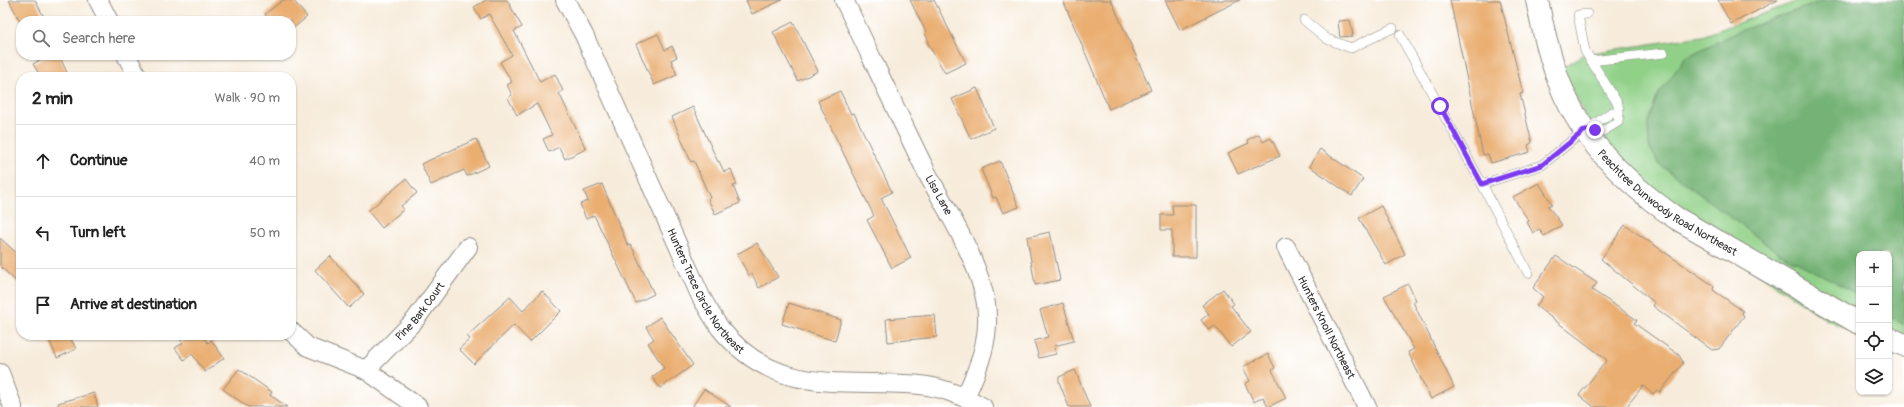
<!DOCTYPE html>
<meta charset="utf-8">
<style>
:root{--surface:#fff;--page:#f6f6f6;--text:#222;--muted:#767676;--line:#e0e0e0}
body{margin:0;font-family:Pangolin,sans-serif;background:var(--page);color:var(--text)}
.controls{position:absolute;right:12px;bottom:12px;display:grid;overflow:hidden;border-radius:8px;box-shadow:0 1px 3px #0004}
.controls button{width:36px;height:36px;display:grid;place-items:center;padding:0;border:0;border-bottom:1px solid var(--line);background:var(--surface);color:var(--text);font:20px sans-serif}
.stop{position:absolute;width:12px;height:12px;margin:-9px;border:3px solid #7c3aed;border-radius:50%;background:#fff}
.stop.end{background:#7c3aed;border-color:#fff;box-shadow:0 1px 4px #0008}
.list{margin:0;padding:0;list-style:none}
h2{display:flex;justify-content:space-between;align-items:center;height:52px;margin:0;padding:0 16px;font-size:17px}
h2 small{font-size:13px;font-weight:400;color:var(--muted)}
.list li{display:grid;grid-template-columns:26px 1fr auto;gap:12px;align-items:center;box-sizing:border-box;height:72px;padding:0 16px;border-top:1px solid var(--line)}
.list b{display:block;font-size:15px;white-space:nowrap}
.list em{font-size:13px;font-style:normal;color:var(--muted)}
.icon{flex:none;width:22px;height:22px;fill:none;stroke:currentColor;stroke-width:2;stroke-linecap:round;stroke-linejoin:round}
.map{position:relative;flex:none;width:1904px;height:407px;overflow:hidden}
.search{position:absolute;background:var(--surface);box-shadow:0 1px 3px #0004;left:16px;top:16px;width:280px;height:44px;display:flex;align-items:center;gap:10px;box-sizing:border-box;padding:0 14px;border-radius:16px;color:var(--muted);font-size:15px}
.panel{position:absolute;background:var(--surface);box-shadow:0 1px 3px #0004;left:16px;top:72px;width:280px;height:268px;border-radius:16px}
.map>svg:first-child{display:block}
.green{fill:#90d087;stroke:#5e7e59}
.forest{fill:#74b274;stroke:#506e50}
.building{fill:#eaae71}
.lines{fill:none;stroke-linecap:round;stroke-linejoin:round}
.service-casing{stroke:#918c83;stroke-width:10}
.minor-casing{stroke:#918c83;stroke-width:20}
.tertiary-casing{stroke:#918c83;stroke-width:24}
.service{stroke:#fff;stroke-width:9}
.minor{stroke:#fff;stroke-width:18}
.tertiary{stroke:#fff;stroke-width:22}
.route{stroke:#7c3aed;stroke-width:5}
.labels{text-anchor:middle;stroke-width:3;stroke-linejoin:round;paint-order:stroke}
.street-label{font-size:11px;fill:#2b2b2b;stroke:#fff}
</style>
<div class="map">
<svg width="1904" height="407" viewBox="0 0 1904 407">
<rect width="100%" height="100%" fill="#fff"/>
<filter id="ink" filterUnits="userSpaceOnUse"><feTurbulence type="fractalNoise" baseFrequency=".025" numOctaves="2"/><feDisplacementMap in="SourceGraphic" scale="8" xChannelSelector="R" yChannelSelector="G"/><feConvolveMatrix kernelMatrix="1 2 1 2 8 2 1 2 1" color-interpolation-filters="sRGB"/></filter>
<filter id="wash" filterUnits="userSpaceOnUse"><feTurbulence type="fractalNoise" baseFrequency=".012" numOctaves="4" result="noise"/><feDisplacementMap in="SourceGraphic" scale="16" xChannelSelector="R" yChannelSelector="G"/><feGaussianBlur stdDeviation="0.9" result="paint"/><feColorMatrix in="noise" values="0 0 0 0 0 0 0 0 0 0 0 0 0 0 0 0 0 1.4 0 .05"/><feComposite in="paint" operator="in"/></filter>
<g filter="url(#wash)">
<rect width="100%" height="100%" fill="#f7ecdb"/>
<path class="green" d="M1801 0H1881L1904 28V355L1889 348V254H1859V334L1827 320 1616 176 1561 68 1585 54 1702 36Z"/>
<path class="forest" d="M1825 0H1904V325L1889 316V254H1859V296L1843 286 1777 252 1658 163 1649 146 1648 125 1657 96 1686 57 1737 32Z"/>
<g id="blocks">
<g class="building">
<path d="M9 0H35L46 21H20Z"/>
<path d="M283 0H293L307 17 291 30V21H270L265 14Z"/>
<path d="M486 0H507L522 27 514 31 540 82 555 74 563 91 559 93 586 149 565 159 559 147 549 152 543 139 552 135 537 104 517 115 508 98 512 95 507 85 512 82 500 62 512 55 489 14 481 19 474 7Z"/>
<path d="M746 0H782L752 14Z"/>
<path d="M910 0H934L966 63 945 73 927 42H929L925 33 926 32Z"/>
<path d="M1063 0H1111L1151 90 1109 109Z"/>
<path d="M1165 0H1240L1180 30Z"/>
<path d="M1450 0H1500L1523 93 1520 94 1532 143 1528 145 1530 152 1491 163 1488 154 1483 155Z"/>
<path d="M1718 0H1778L1731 24Z"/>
<path d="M1350 20 1353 36 1340 37 1338 21Z"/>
<path d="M793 22 818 71 798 81 773 32Z"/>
<path d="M658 34 665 50 672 46 677 57 671 60 677 75 654 85 636 44Z"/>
<path d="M49 55H59L69 77H41L33 64Z"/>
<path d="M977 88 994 128 971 139 952 99Z"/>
<path d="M840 91 851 114 854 113 892 192 881 198 911 258 892 268 867 220 874 216 818 101Z"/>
<path d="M693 107 718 162 719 161 724 172 731 169 737 185 733 186 740 203 715 214 708 199 710 198 694 161 691 162 672 117Z"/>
<path d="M1259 134 1263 142 1271 138 1280 156 1238 174 1228 153 1249 143 1247 140Z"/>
<path d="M476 139 489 166 467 176 464 170 431 185 421 164Z"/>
<path d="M1320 149 1363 179 1352 196 1309 166Z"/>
<path d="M1000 161 1019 207 1003 213 996 197 993 198 981 169Z"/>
<path d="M406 179 417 193 401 206 404 209 382 228 368 211Z"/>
<path d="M1539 183 1552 204 1548 206 1562 225 1544 236 1539 229 1533 233 1527 222 1529 221 1513 197Z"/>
<path d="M602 184 628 246 631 245 654 294 636 303 594 215 586 219 580 204 588 201 584 191Z"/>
<path d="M1172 205H1196V257H1172V230H1161V215H1173Z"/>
<path d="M1381 206 1405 254 1386 265 1359 218Z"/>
<path d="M1625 225 1714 286 1713 290 1743 311 1742 314 1744 316 1719 349 1712 350 1653 306 1655 303 1601 259Z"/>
<path d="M1050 232 1060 280 1035 285 1027 237Z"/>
<path d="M0 238 21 257V286L0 266Z"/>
<path d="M757 243 778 277 759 288 752 274 749 276 737 254Z"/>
<path d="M330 256 364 294 349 308 315 270Z"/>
<path d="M1556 256 1597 283 1592 290 1637 320 1634 323 1679 355 1683 363 1660 392 1657 390 1653 394 1643 386 1626 407H1594L1579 395 1607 360 1536 306 1543 297 1533 288Z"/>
<path d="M1408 284 1416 300 1413 302 1454 387 1431 399 1408 352 1414 349 1384 296Z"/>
<path d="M1223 289 1234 304 1231 306 1251 332 1231 347 1215 326 1209 330 1201 320 1209 314 1202 305Z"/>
<path d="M542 291 561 311 530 342 514 325 474 364 459 349 470 339 467 336 510 297 523 311Z"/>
<path d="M789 303 841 320 835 341 782 324Z"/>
<path d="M1063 303 1074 341 1054 346 1056 354 1039 358 1034 341 1048 337 1040 310Z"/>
<path d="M935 315 937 337 888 342 886 319Z"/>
<path d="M660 317 693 365 660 388 652 377 664 368 648 343 654 339 646 327Z"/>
<path d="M47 335H69L76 349 57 358Z"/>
<path d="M177 335H202L208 343 211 340 224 358 205 372 192 354 184 360 175 348 183 343Z"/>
<path d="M1268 354 1275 368 1272 370 1286 398 1268 407 1263 397 1254 402 1245 384 1250 381 1243 367Z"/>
<path d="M239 369 272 392 270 395 287 407H248L223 389Z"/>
<path d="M1075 370 1090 407H1069L1059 382V377Z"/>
<path d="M704 389 731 407H692Z"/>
<path d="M94 393 98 407H59L58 403Z"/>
</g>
</g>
</g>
<g filter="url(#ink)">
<use href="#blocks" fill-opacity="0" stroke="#918c83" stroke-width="1"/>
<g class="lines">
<defs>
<g id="service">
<path d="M1587 14 1578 15 1585 51 1618 104 1619 113"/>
<path d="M1304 20 1327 39 1351 48 1393 28"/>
<path d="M1400 35 1482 184"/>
<path d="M1590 61 1664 53"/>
<path d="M1612 112 1619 113 1618 122 1600 133 1595 131V124Z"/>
<path d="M1528 273 1482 184 1542 165 1585 130"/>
</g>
<g id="minor">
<path d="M98 0 109 21"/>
<path id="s1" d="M565 0 584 35 701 297C707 307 713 318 720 328 776 398 844 378 920 385 943 387 963 396 983 407"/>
<path id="s2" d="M844 0C872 58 899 117 928 175 948 212 980 263 986 304 991 337 979 368 965 397"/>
<path d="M126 55 138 77"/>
<path id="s3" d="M1286 247 1367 407"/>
<path d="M291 331 308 347 366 370 418 407"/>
<path id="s4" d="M366 370 415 320 468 247"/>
<path d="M0 373 13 407"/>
</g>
<g id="tertiary">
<path id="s5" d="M1537 0C1542 26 1548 51 1557 76 1578 137 1624 182 1676 218L1859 323"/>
<path d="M1889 338 1904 345"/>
</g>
</defs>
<use href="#service" class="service-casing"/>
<use href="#minor" class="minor-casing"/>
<use href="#tertiary" class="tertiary-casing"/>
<use href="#service" class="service"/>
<use href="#minor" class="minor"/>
<use href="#tertiary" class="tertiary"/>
</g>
</g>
<g class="lines" filter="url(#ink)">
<path class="route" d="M1440 106 1482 184 1542 165 1585 130H1595"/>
</g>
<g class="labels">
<g class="street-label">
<text dy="4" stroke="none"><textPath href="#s2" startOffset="217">Lisa Lane</textPath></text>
<text dy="4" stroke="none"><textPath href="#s5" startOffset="251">Peachtree Dunwoody Road Northeast</textPath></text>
<text dy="4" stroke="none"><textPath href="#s1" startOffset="324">Hunters Trace Circle Northeast</textPath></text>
<text dy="4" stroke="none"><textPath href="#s4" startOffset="80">Pine Bark Court</textPath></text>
<text dy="4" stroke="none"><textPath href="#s3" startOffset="90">Hunters Knoll Northeast</textPath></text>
</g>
</g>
</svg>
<div class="controls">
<button>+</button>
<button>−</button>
<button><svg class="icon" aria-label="locate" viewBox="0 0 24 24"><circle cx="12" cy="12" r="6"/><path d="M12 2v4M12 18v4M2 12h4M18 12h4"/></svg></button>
<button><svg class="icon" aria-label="layers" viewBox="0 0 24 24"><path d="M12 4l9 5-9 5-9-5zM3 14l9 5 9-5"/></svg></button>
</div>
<div class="stop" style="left:1440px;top:106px"></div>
<div class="stop end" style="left:1595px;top:130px"></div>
<div class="search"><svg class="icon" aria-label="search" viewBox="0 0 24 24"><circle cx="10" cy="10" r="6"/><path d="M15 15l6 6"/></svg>Search here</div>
<section class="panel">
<h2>2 min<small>Walk · 90 m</small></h2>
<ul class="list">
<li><svg class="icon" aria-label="ahead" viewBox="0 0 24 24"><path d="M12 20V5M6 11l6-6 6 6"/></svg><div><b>Continue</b></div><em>40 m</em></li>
<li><svg class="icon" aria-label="left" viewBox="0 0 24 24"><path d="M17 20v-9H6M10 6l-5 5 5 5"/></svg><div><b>Turn left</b></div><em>50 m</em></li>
<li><svg class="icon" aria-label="arrive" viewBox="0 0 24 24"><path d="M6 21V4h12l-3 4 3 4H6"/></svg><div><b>Arrive at destination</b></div></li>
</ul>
</section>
</div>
